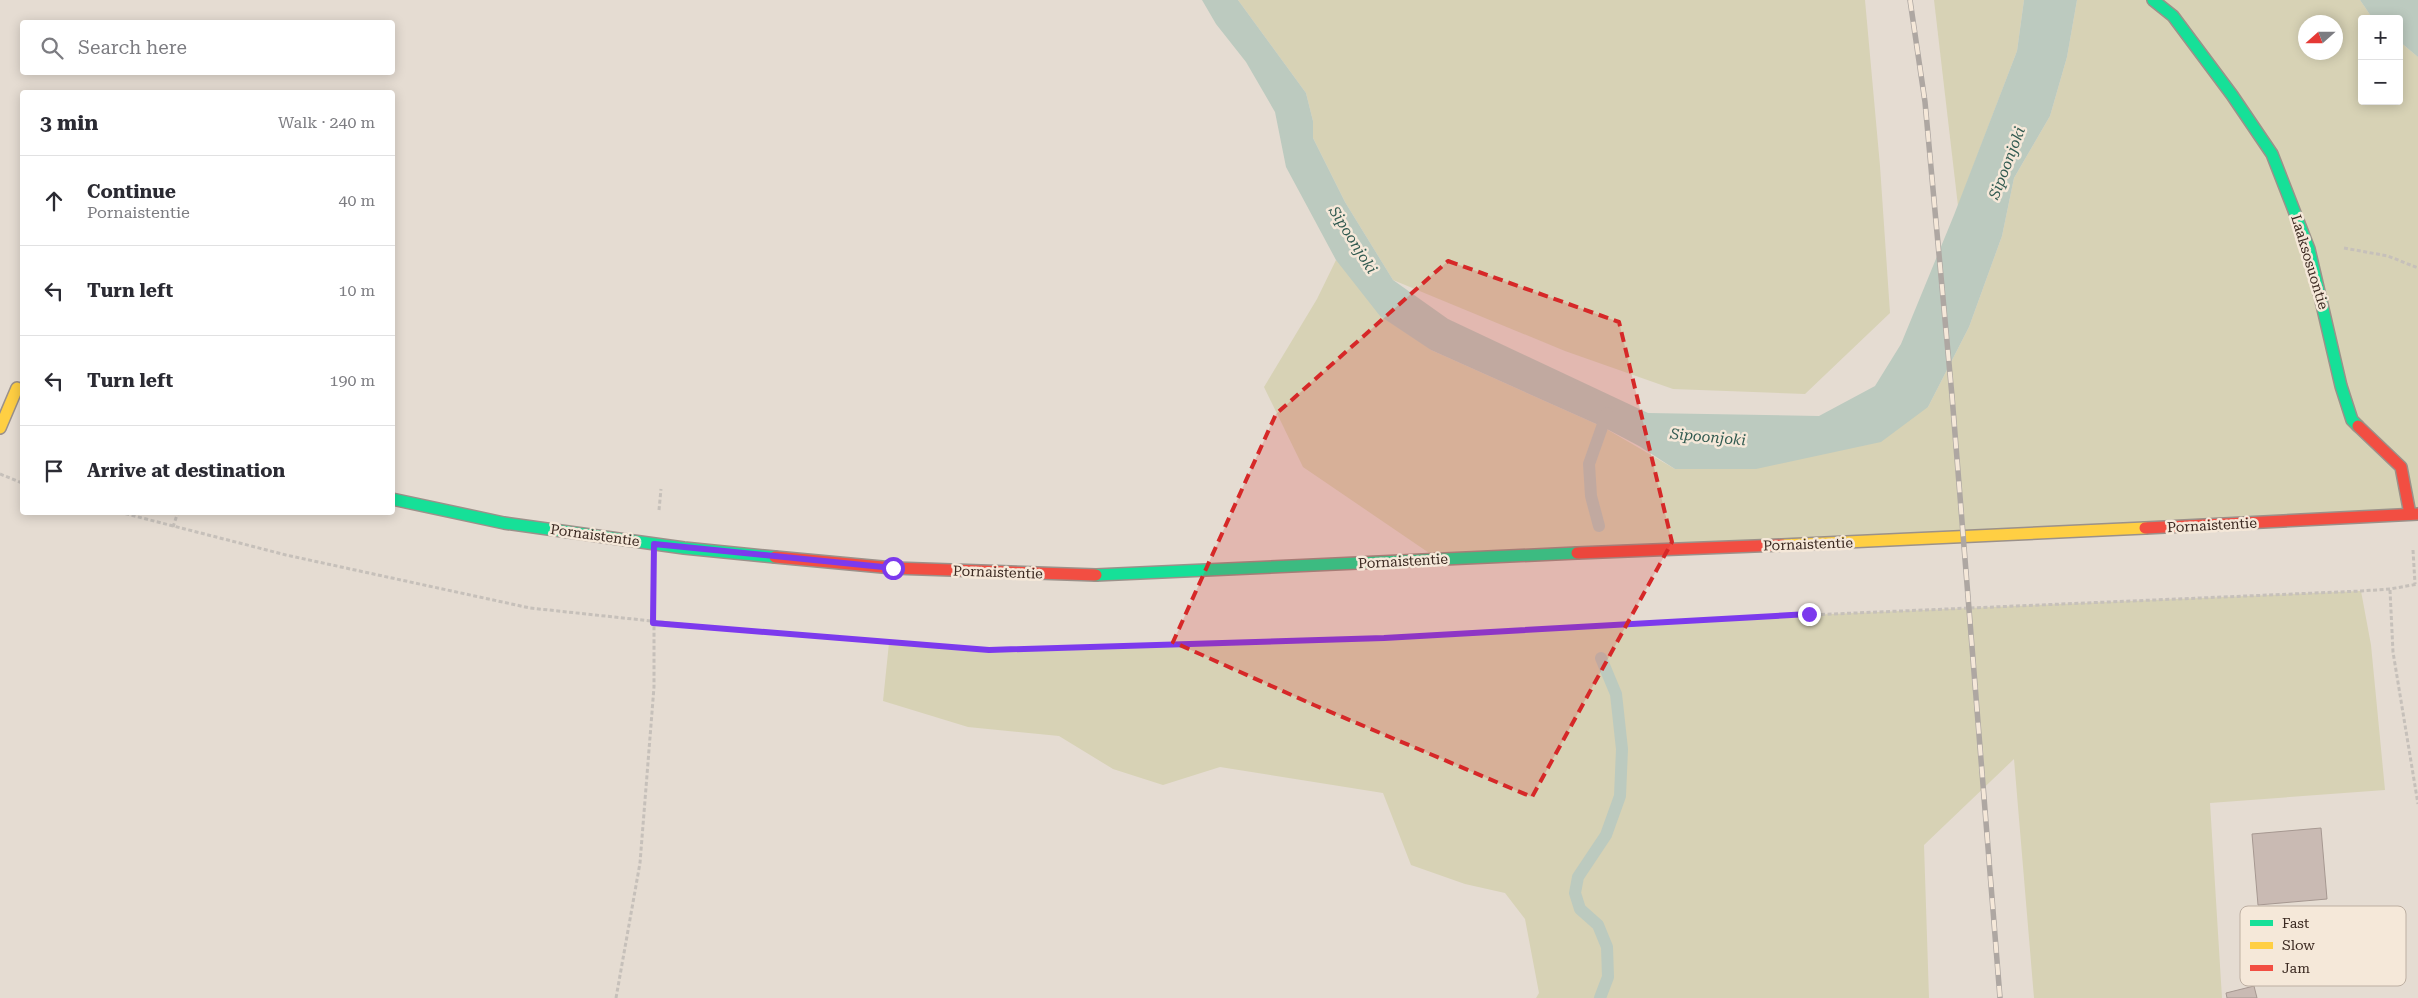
<!DOCTYPE html>
<meta charset="utf-8">
<style>
:root{--surface:#fff;--page:#f2f2f3;--text:#2b2b33;--muted:#7c7c81;--line:#e1e1e2}
body{margin:0;font-family:"Roboto Serif",serif;background:var(--page);color:var(--text)}
.controls{position:absolute;right:15px;top:15px;display:grid;overflow:hidden;border-radius:5px;box-shadow:0 2px 12px #0003}
.controls button{width:45px;height:45px;display:grid;place-items:center;padding:0;border:0;border-bottom:1px solid var(--line);background:var(--surface);color:var(--text);font:25px sans-serif}
.compass{position:absolute;left:2298px;top:15px;width:45px;height:45px;border-radius:50%;background:var(--surface);box-shadow:0 2px 12px #0003;rotate:249deg}
.stop{position:absolute;width:15px;height:15px;margin:-11px;border:4px solid #7c3aed;border-radius:50%;background:#fff}
.stop.end{background:#7c3aed;border-color:#fff;box-shadow:0 1px 5px #0008}
.list{margin:0;padding:0;list-style:none}
h2{display:flex;justify-content:space-between;align-items:center;height:65px;margin:0;padding:0 20px;font-size:21px}
h2 small{font-size:16px;font-weight:400;color:var(--muted)}
.list li{display:grid;grid-template-columns:32px 1fr auto;gap:15px;align-items:center;box-sizing:border-box;height:90px;padding:0 20px;border-top:1px solid var(--line)}
.list b{display:block;font-size:19px;white-space:nowrap}
.list p{margin:0;font-size:16px;white-space:nowrap;color:var(--muted)}
.list em{font-size:16px;font-style:normal;color:var(--muted)}
.icon{flex:none;width:28px;height:28px;fill:none;stroke:currentColor;stroke-width:2;stroke-linecap:round;stroke-linejoin:round}
.map{position:relative;flex:none;width:2418px;height:998px;overflow:hidden}
.search{position:absolute;background:var(--surface);box-shadow:0 2px 12px #0003;left:20px;top:20px;width:375px;height:55px;display:flex;align-items:center;gap:12px;box-sizing:border-box;padding:0 18px;border-radius:5px;color:var(--muted);font-size:19px}
.panel{position:absolute;background:var(--surface);box-shadow:0 2px 12px #0003;left:20px;top:90px;width:375px;height:425px;border-radius:5px}
.map>svg:first-child{display:block}
.green{fill:#d7d2b5;fill-rule:evenodd}
.water{fill:#bccabf}
.lines{fill:none;stroke-linecap:round;stroke-linejoin:round}
.stream{stroke:#bccabf;stroke-width:12}
.building{fill:#c9bab3;stroke:#a69891}
.fast-casing{stroke:#9b918a;stroke-width:14}
.slow-casing{stroke:#9b918a;stroke-width:14}
.jam-casing{stroke:#9b918a;stroke-width:14}
.path{stroke:#c6c0ba;stroke-width:3;stroke-dasharray:4 2.5;stroke-linecap:butt}
.fast{stroke:#16e098;stroke-width:11}
.slow{stroke:#ffcf43;stroke-width:11}
.jam{stroke:#f24e42;stroke-width:11}
.rail-casing{stroke:#aea7a2;stroke-width:5.5}
.rail{stroke:#f5e8d9;stroke-width:4;stroke-dasharray:11;stroke-linecap:butt}
.route{stroke:#7c3aed;stroke-width:6}
.marked{fill:#d62828;fill-opacity:0.2;stroke:#d62828;stroke-width:4;stroke-dasharray:10 6;stroke-linejoin:round}
.labels{text-anchor:middle;stroke-width:5;stroke-linejoin:round;paint-order:stroke}
.street-label{font-size:14px;fill:#3b2921;stroke:#f5e8d9}
.water-label{font-size:15px;font-style:italic;fill:#315a50;stroke:#f5e8d9}
.key{fill:#f5e8d9;stroke:#bdafa2;stroke-width:1}
.key-label{font-size:14px;fill:#3b2921}
</style>
<div class="map">
<svg width="2418" height="998" viewBox="0 0 2418 998">
<rect width="100%" height="100%" fill="#e5dcd2"/>
<g class="green">
<path d="M1238 0H1865L1880 166 1890 313 1805 394 1673 389 1565 351 1393 280 1345 202 1313 138V121L1306 93Z"/>
<path d="M1934 0H2024L2017 51 1958 206Z"/>
<path d="M2077 0H2360L2373 19H2362V101H2399V41L2418 57V514L1438 559 1303 467 1264 387 1317 299 1336 260 1431 350 1603 427 1675 469 1928 407 1969 327 2002 236 2014 178 2050 116 2067 57ZM2306 22H2336V52H2306Z"/>
<path d="M2361 591 2371 645 2385 790 2210 803 2222 998H2034L2014 759 1924 845 1929 998H1536L1539 993 1525 919 1505 893 1465 884 1411 865 1383 793 1220 767 1163 785 1113 769 1059 736 968 727 883 701 889 643 989 650 1383 638 1809 615Z"/>
</g>
<g class="water">
<path d="M1202 0H1238L1306 93 1313 121V138L1345 202 1393 280 1448 319 1648 413 1819 416 1875 386 1901 344 1954 215 2017 51 2024 0H2077L2067 57 2050 116 2014 178 2002 236 1969 327 1928 407 1881 442 1756 469H1675L1639 446 1603 427 1431 350 1380 316 1336 260 1286 167 1275 112 1246 62 1216 24Z"/>
<path d="M2360 0H2418V57L2399 41V19H2373Z"/>
</g>
<g class="lines">
<g class="stream">
<path d="M1599 526 1591 496 1589 464 1607 413"/>
<path d="M1600 998 1608 977 1607 947 1598 925 1580 909 1575 893 1578 877 1606 835 1620 796 1622 749 1616 694 1601 658"/>
</g>
</g>
<g class="building">
<path d="M2321 828 2327 899 2258 905 2252 834Z"/>
<path d="M2254 986 2257 998H2227L2226 993Z"/>
</g>
<g class="lines">
<defs>
<g id="fast">
<path d="M2153 0 2173 16 2232 95 2272 154 2309 249 2341 386 2352 420 2358 426"/>
<path d="M392 499 504 523 684 548 775 557"/>
<path d="M1096 575 1577 553"/>
</g>
<g id="slow">
<path d="M0 428 17 388"/>
<path d="M1782 545 2145 528"/>
</g>
<g id="jam">
<path d="M2358 426 2401 467 2410 514"/>
<path d="M2145 528 2418 514"/>
<path d="M1577 553 1782 545"/>
<path d="M775 557 893 568 1096 575"/>
</g>
</defs>
<use href="#fast" class="fast-casing"/>
<use href="#slow" class="slow-casing"/>
<use href="#jam" class="jam-casing"/>
<g class="path">
<path d="M2344 248 2388 256 2418 268"/>
<path d="M0 474 22 483"/>
<path d="M659 510 661 489"/>
<path d="M119 512 286 555 530 608 745 631 989 650 1383 638 1809 615 2361 591 2390 589 2418 584"/>
<path d="M173 527 178 512"/>
<path d="M2413 550 2415 584"/>
<path d="M2390 590 2393 652 2418 804"/>
<path d="M616 998 640 863 654 687V579"/>
</g>
<use href="#fast" class="fast"/>
<use href="#slow" class="slow"/>
<use href="#jam" class="jam"/>
<defs>
<path id="rail" d="M1910 0 1925 102 1952 396 2000 998"/>
</defs>
<use href="#rail" class="rail-casing"/>
<use href="#rail" class="rail"/>
</g>
<g class="lines">
<path class="route" d="M893 568 654 544 653 623 989 650 1384 638 1809 614"/>
</g>
<path class="marked" d="M1448 261 1619 322 1672 542 1532 797 1314 705 1173 642 1276 414Z"/>
<g class="labels">
<g class="street-label">
<text transform="translate(2310 262) rotate(73)" y="5">Laaksosuontie</text>
<text transform="translate(2212 525) rotate(-3)" y="5">Pornaistentie</text>
<text transform="translate(595 535) rotate(8)" y="5">Pornaistentie</text>
<text transform="translate(1808 544) rotate(-2)" y="5">Pornaistentie</text>
<text transform="translate(1403 561) rotate(-3)" y="5">Pornaistentie</text>
<text transform="translate(998 572) rotate(2)" y="5">Pornaistentie</text>
</g>
<g class="water-label">
<text transform="translate(2007 163) rotate(-69)" y="5">Sipoonjoki</text>
<text transform="translate(1353 240) rotate(58)" y="5">Sipoonjoki</text>
<text transform="translate(1708 437) rotate(5)" y="5">Sipoonjoki</text>
</g>
</g>
<rect x="2240" y="906" width="166" height="80" rx="8" class="key"/>
<rect x="2250" y="920" width="23" height="6" fill="#16e098"/>
<rect x="2250" y="942" width="23" height="7" fill="#ffcf43"/>
<rect x="2250" y="965" width="23" height="6" fill="#f24e42"/>
<g class="key-label">
<text x="2282" y="928">Fast</text>
<text x="2282" y="950">Slow</text>
<text x="2282" y="973">Jam</text>
</g>
</svg>
<div class="controls">
<button>+</button>
<button>−</button>
</div>
<svg class="compass" viewBox="-18 -18 36 36"><path d="M0-13l5 13h-10z" fill="#e53935"/><path d="M0 13l5-13h-10z" fill="#7c7c81"/></svg>
<div class="stop" style="left:893px;top:568px"></div>
<div class="stop end" style="left:1809px;top:614px"></div>
<div class="search"><svg class="icon" aria-label="search" viewBox="0 0 24 24"><circle cx="10" cy="10" r="6"/><path d="M15 15l6 6"/></svg>Search here</div>
<section class="panel">
<h2>3 min<small>Walk · 240 m</small></h2>
<ul class="list">
<li><svg class="icon" aria-label="ahead" viewBox="0 0 24 24"><path d="M12 20V5M6 11l6-6 6 6"/></svg><div><b>Continue</b><p>Pornaistentie</p></div><em>40 m</em></li>
<li><svg class="icon" aria-label="left" viewBox="0 0 24 24"><path d="M17 20v-9H6M10 6l-5 5 5 5"/></svg><div><b>Turn left</b></div><em>10 m</em></li>
<li><svg class="icon" aria-label="left" viewBox="0 0 24 24"><path d="M17 20v-9H6M10 6l-5 5 5 5"/></svg><div><b>Turn left</b></div><em>190 m</em></li>
<li><svg class="icon" aria-label="arrive" viewBox="0 0 24 24"><path d="M6 21V4h12l-3 4 3 4H6"/></svg><div><b>Arrive at destination</b></div></li>
</ul>
</section>
</div>
